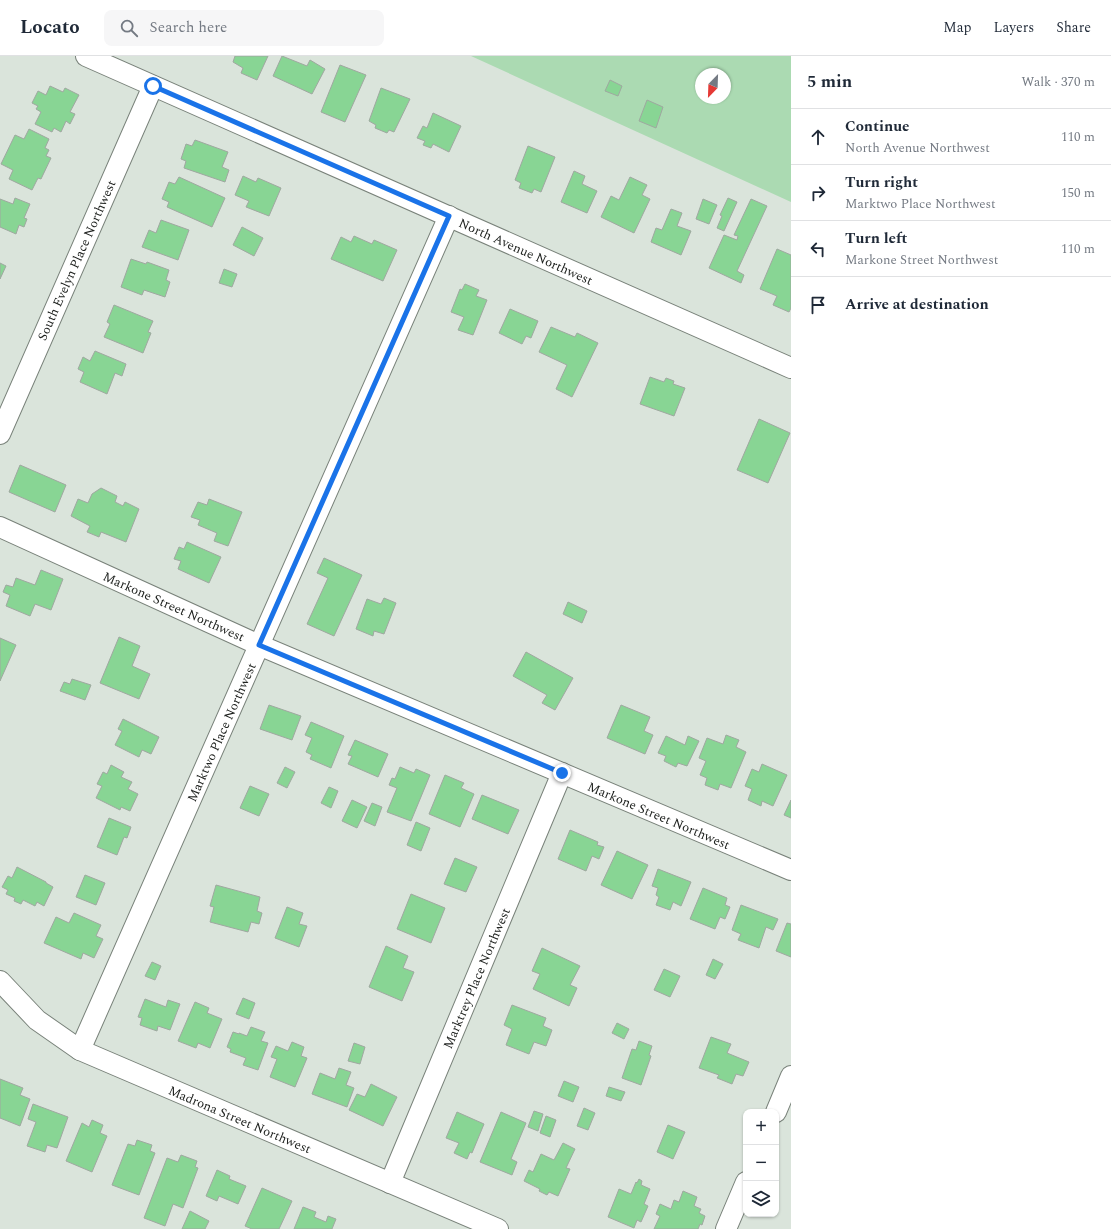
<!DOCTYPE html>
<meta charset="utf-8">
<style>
:root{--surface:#fff;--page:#f6f6f7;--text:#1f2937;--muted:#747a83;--line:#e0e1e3}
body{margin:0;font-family:Spectral,serif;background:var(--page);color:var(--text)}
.controls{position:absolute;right:12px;bottom:12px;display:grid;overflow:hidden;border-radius:8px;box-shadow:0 1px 3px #0004}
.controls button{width:36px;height:36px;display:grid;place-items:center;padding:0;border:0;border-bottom:1px solid var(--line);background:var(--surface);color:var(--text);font:20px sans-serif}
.compass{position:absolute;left:695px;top:12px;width:36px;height:36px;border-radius:50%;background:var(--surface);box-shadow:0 1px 3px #0004;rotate:203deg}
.stop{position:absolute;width:12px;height:12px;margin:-9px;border:3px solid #1a73e8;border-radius:50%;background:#fff}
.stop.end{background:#1a73e8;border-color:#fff;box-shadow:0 1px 4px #0008}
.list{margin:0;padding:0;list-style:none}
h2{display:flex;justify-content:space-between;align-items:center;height:52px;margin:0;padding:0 16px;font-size:17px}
h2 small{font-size:13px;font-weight:400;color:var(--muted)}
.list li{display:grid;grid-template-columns:26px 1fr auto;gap:12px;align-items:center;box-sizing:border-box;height:56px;padding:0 16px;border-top:1px solid var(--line)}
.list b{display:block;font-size:15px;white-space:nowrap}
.list p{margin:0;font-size:13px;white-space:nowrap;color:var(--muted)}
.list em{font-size:13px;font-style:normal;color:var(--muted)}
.icon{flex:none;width:22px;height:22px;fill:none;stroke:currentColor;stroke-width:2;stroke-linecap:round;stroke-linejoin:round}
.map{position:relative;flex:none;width:791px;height:1173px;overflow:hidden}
header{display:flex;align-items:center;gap:24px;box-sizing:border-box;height:56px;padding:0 20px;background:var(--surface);border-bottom:1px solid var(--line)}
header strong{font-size:19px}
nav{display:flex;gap:22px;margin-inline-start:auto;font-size:14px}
.search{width:280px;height:36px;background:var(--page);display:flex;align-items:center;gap:10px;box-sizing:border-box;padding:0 14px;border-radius:8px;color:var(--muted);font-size:15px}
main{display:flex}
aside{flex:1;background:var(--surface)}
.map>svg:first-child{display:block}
.green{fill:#abdab2;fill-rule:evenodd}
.building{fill:#88d594;stroke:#9fa8a0}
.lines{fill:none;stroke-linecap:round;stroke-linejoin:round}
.minor-casing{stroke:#79827a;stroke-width:22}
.minor{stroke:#fff;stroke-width:20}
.route{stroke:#1a73e8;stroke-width:5}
.labels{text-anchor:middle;stroke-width:3;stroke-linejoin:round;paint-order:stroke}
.street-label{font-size:13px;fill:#202320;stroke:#fff}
</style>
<header>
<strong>Locato</strong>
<div class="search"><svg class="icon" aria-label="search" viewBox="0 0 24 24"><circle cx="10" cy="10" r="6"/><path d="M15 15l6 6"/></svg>Search here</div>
<nav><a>Map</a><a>Layers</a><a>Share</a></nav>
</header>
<main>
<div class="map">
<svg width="791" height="1173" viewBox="0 0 791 1173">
<rect width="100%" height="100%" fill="#dae4db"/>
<path class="green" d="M471 0H791V146ZM701 18H725V42H701Z"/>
<g class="building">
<path d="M235 0H268L257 24 241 17 243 12 233 6Z"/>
<path d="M282 0 307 10 310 4 325 13 312 38 273 20Z"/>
<path d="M340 9 366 19 345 66 321 56Z"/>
<path d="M610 24 622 30 618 40 605 35Z"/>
<path d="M50 30 63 36 65 32 79 39 70 56 75 58 70 68 66 65 61 76 54 72 52 76 35 68 41 56 36 53 38 50 32 47 38 35 46 39Z"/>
<path d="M381 32 410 43 394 76 389 74 387 77 375 72 376 69 369 65Z"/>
<path d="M647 44 663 51 656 72 639 65Z"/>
<path d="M433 57 461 70 449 96 433 88 431 92 423 89 425 85 417 82 423 70 427 72Z"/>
<path d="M29 73 49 83 45 92 49 94 46 100 51 102 41 123 38 122 32 134 9 123 13 114 1 108 15 79 24 83Z"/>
<path d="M195 84 228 96 222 111 229 114 225 126 184 112 186 105 181 103 186 88 192 90Z"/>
<path d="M528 90 555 101 541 136 534 133 532 137 519 132 521 127 515 124Z"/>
<path d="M574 115 585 120 582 128 597 135 587 157 561 146Z"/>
<path d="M243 120 256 126 258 122 281 132 269 160 246 151 249 145 235 139Z"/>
<path d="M179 121 225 142 212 171 167 151 169 146 162 143 169 126 175 128Z"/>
<path d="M630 121 647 129 642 139 650 143 634 177 601 161 611 140 619 144Z"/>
<path d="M15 142 30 148 24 162 27 163 24 171 19 169 16 178 0 171V143L13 148Z"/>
<path d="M728 142 737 146 724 175 717 172 722 160 720 159Z"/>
<path d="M703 143 717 149 709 168 696 163Z"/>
<path d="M751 143 767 150 737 215 744 219 741 227 709 212 724 179 737 184 738 180 734 179Z"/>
<path d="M671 153 682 157 677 170 691 175 681 199 651 186 656 172 662 174Z"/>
<path d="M161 164 189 174 178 204 142 191 149 174 156 177Z"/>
<path d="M242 171 263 182 254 200 233 189Z"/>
<path d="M354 180 372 188 374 184 397 194 383 225 331 203 341 181 351 186Z"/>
<path d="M777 193 791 199V252L789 256 773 249 777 240 760 233Z"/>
<path d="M131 203 146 208 147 206 169 214 166 224 170 226 165 241 144 234 142 239 121 231Z"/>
<path d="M0 207 6 210 0 223Z"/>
<path d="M224 213 237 218 232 231 219 227Z"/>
<path d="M465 228 479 234 476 240 487 244 473 279 458 274 464 261 451 256 460 233 462 234Z"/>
<path d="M114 249 153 265 148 276 151 277 143 297 104 281 110 268 107 266Z"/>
<path d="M510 253 538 265 531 282 526 280 522 288 499 277Z"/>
<path d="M551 271 575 281 577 277 598 287 572 341 556 333 567 309 539 296Z"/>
<path d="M95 295 126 308 122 320 115 317 107 338 80 326 84 316 78 313 83 301 90 305Z"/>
<path d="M650 321 664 326 666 322 674 325 673 328 685 332 674 360 640 348Z"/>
<path d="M759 363 790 377 768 427 737 414Z"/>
<path d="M20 409 66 429 55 456 9 436Z"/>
<path d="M101 432 117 440 115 446 123 450 125 446 139 453 126 486 101 476 99 481 87 476 90 470 71 460 78 443 88 447 92 438Z"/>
<path d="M209 443 242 456 228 490 214 485 217 477 198 469 200 464 191 461 198 446 207 449Z"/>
<path d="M187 486 221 501 209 527 178 513 181 505 174 503 179 491 184 493Z"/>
<path d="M324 502 362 519 334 580 307 568 328 522 317 517Z"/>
<path d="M41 514 63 523 51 554 35 548 30 560 6 550 10 539 3 536 6 529 13 531 16 522 35 529Z"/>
<path d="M384 542 396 547 384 578 374 575 373 580 356 573 367 543 381 548Z"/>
<path d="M568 546 587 555 582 567 563 558Z"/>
<path d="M119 581 140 590 132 610 150 618 139 643 100 627Z"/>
<path d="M0 582 16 589 0 625Z"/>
<path d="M526 596 573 622 555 654 542 647 547 639 513 620Z"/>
<path d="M72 623 91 629 85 644 60 635 64 626 70 628Z"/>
<path d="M269 649 301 660 292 684 260 673Z"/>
<path d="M621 649 650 661 644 675 653 679 645 698 607 682Z"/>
<path d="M123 663 159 681 151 698 142 694 139 701 115 689 122 675 118 673Z"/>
<path d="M311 666 344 680 331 712 310 703 312 699 306 696 312 682 305 679Z"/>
<path d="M726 679 739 684 736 691 746 696 731 732 720 728 718 734 705 729 707 722 700 719 706 705 699 702 707 682 723 688Z"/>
<path d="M666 680 685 689 688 680 699 685 687 710 678 707 676 711 664 705 666 700 658 697Z"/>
<path d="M355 684 388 698 378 721 348 708 352 700 348 699Z"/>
<path d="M762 708 787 719 773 750 762 745 761 750 748 744 752 733 745 730 752 713 759 716Z"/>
<path d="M111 709 124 716 121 721 132 726 128 733 138 738 130 755 121 751 120 754 96 742 102 730 97 728 103 716 107 718Z"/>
<path d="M285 711 295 716 287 732 277 727Z"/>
<path d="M400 711 414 717 416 713 430 719 411 765 387 756 397 732 389 729 392 722 395 723Z"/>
<path d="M445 719 464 727 461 732 474 738 460 771 429 758Z"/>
<path d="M250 730 269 738 259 760 240 752Z"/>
<path d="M329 731 338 735 331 752 321 747Z"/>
<path d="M482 739 519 754 508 778 472 763Z"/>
<path d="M352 744 367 751 357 772 342 765Z"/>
<path d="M791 744V762L784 759Z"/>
<path d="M372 747 382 751 375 770 364 765Z"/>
<path d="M109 762 131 771 127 782 124 781 117 799 97 791Z"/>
<path d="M416 766 430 772 421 795 407 789Z"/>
<path d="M570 774 598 786 597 789 604 791 599 803 592 800 586 815 558 803Z"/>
<path d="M617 795 648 809 632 843 601 829Z"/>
<path d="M455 802 477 811 466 836 444 828Z"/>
<path d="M17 811 46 826V827L53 831 44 850 37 846 35 850 23 844 21 848 14 845 15 842 6 838 8 834 2 831 8 820 12 822Z"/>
<path d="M658 813 691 826 681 850 673 846 670 854 656 849 659 841 656 839 658 832 652 830Z"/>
<path d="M85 819 105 827 96 849 76 841Z"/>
<path d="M216 829 260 841 257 855 262 857 259 868 251 866 248 876 210 866 214 851 210 850Z"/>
<path d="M703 832 727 842 725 849 730 851 725 863 720 861 715 873 690 863Z"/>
<path d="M411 838 445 852 431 887 397 873Z"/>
<path d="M741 849 778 863 773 874 766 871 759 892 738 884 741 878 732 874Z"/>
<path d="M287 851 303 857 299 868 307 870 299 891 275 882Z"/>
<path d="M74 857 101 869 96 880 103 883 94 902 83 897 81 903 44 887 56 861 69 867Z"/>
<path d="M787 867 791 868V901L776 895Z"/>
<path d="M386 890 408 900 403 912 414 916 402 945 369 931Z"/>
<path d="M542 892 580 910 570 929 577 932 569 950 533 933 540 918 532 915Z"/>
<path d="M713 903 723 908 715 923 706 919Z"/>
<path d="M152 906 161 910 155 924 145 920Z"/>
<path d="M664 913 680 920 670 941 654 934Z"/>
<path d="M243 942 255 947 249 963 236 958Z"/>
<path d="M145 943 166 951 168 944 180 948 170 974 158 970 157 975 140 969 142 962 138 961Z"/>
<path d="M195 946 209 952 207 957 222 963 210 992 198 987 196 992 178 985Z"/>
<path d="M512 949 546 962 543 970 552 974 546 990 534 986 529 998 506 989 512 973 504 969Z"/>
<path d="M617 967 629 973 624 983 612 977Z"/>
<path d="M251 971 265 976 261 985 268 987 258 1014 243 1009 246 1002 230 996 231 993 227 991 233 976 239 978V977L247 980Z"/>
<path d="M711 981 731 988 727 997 749 1006 743 1020 736 1018 732 1028 717 1022 719 1019 699 1012Z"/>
<path d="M639 985 652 990 649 999 651 1000 641 1029 622 1022 632 993 636 994Z"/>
<path d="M292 986 304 991 301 1000 307 1002 295 1031 270 1021 277 1003 271 1001 276 990 288 995Z"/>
<path d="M354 987 365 991 360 1008 348 1005Z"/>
<path d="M339 1012 351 1016 346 1029 354 1032 347 1051 312 1038 320 1017 335 1023Z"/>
<path d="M0 1023 23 1032 20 1039 30 1043 20 1070 0 1062Z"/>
<path d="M564 1025 579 1031 573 1046 558 1040Z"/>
<path d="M371 1028 397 1041 383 1070 349 1054 357 1038 365 1041Z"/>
<path d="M609 1031 625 1036 621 1045 606 1040Z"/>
<path d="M33 1048 68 1061 57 1092 47 1089 45 1096 27 1090 36 1066 28 1063Z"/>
<path d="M584 1052 595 1057 588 1074 577 1070Z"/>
<path d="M534 1055 543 1058 538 1075 528 1071Z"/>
<path d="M457 1056 484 1068 472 1097 470 1096 467 1103 454 1097 459 1087 446 1082Z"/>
<path d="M501 1056 526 1067 511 1103 517 1106 512 1119 480 1106Z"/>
<path d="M546 1060 556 1064 550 1081 540 1077Z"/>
<path d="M92 1064 103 1069 100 1077 107 1080 92 1116 66 1105 82 1067 89 1071Z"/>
<path d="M668 1069 685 1076 673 1103 657 1096Z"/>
<path d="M137 1084 152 1089 150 1095 155 1097 139 1139 112 1129 128 1088 135 1090Z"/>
<path d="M563 1087 575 1093 566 1112 570 1113 558 1140 549 1136 547 1139 539 1135 540 1133 524 1125 529 1114 533 1116 541 1098 554 1104Z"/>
<path d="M181 1099 197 1105 195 1111 198 1112 183 1152 173 1148 165 1170 144 1162 167 1102 178 1106Z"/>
<path d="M217 1114 230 1120 229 1123 246 1130 238 1148 219 1140 217 1145 206 1140Z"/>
<path d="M639 1123 642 1125 641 1129 650 1133 644 1148 648 1150 641 1166 637 1164 634 1172 608 1161 619 1133 631 1138 636 1126 637 1127Z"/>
<path d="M262 1132 292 1145 279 1173H252L245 1170Z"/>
<path d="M683 1135 697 1141 694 1150 701 1153 699 1157 705 1160 702 1169 700 1168 698 1173H654L660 1160 656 1158 660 1148 671 1153 674 1144 679 1146Z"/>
<path d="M303 1151 316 1156 314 1161 326 1166 328 1160 336 1163 332 1173H294Z"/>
<path d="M190 1155 209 1165 205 1173H182Z"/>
</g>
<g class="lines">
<defs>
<g id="minor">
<path d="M86 0 791 312"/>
<path d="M0 378 153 30"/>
<path d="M0 471 259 589 791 814"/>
<path d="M0 925 37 964 80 994 498 1173"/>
<path d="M80 994 449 160"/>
<path d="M776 1056 791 1020"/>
<path d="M390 1127 562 717"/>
<path d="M726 1173 746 1126"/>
</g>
</defs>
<use href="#minor" class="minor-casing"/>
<use href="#minor" class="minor"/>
</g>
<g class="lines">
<path class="route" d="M153 30 449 160 259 589 562 717"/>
</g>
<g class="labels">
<g class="street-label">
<text transform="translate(526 195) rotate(24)" y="5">North Avenue Northwest</text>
<text transform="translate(76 204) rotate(-66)" y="5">South Evelyn Place Northwest</text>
<text transform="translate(174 550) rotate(24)" y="5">Markone Street Northwest</text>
<text transform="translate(221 676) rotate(-66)" y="5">Marktwo Place Northwest</text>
<text transform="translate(659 759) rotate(23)" y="5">Markone Street Northwest</text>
<text transform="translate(476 922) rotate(-67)" y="5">Marktrey Place Northwest</text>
<text transform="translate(240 1063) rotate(23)" y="5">Madrona Street Northwest</text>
</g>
</g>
</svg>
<div class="controls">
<button>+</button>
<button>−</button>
<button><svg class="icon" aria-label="layers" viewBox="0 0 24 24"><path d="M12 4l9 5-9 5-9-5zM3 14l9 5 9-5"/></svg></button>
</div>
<svg class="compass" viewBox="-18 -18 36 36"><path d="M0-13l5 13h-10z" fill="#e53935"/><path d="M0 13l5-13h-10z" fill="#747a83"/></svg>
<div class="stop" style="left:153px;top:30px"></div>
<div class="stop end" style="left:562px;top:717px"></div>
</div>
<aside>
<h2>5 min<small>Walk · 370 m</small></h2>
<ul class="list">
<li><svg class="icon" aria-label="ahead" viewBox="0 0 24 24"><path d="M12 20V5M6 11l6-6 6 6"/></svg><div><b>Continue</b><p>North Avenue Northwest</p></div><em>110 m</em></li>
<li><svg class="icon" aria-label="right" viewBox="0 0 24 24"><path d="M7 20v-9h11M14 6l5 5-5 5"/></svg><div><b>Turn right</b><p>Marktwo Place Northwest</p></div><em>150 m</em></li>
<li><svg class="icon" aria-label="left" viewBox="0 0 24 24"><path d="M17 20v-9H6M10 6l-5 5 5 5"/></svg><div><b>Turn left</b><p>Markone Street Northwest</p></div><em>110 m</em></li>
<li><svg class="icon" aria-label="arrive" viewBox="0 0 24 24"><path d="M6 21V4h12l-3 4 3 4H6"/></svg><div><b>Arrive at destination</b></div></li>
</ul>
</aside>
</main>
